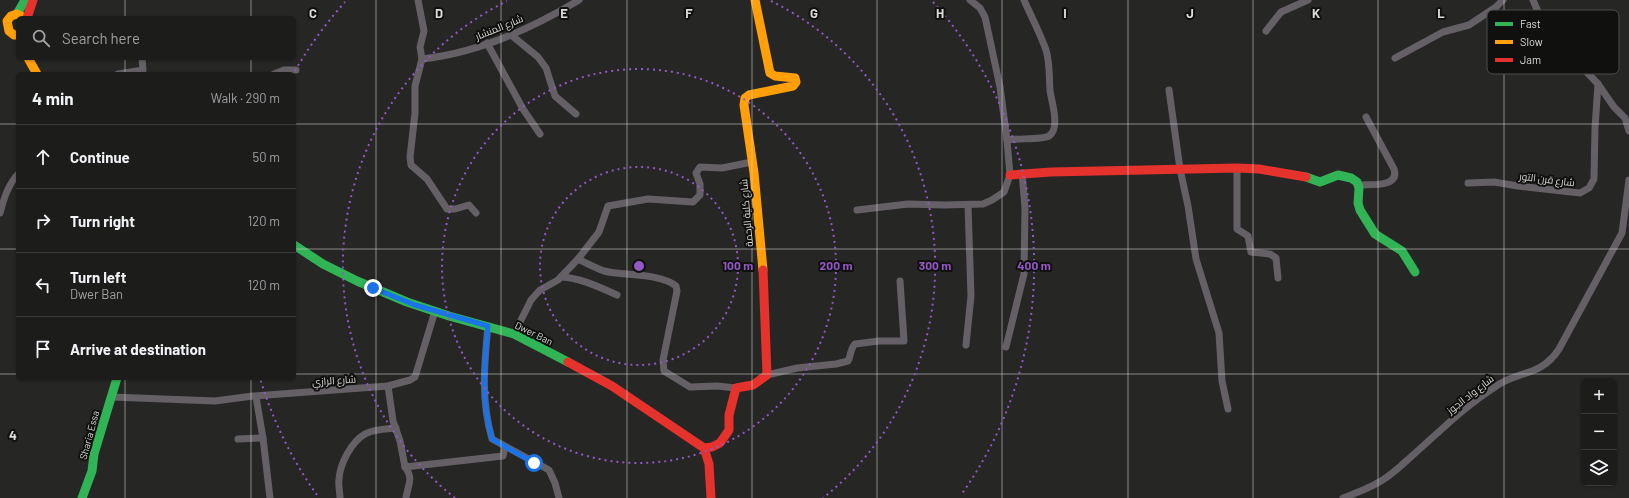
<!DOCTYPE html>
<meta charset="utf-8">
<style>
:root{--surface:#1c1c1b;--page:#252524;--text:#f1f3f6;--muted:#a0a1a3;--line:#3a3a3a}
body{margin:0;font-family:Barlow,Cairo,sans-serif;background:var(--page);color:var(--text)}
.controls{position:absolute;right:12px;bottom:12px;display:grid;overflow:hidden;border-radius:6px;box-shadow:0 1px 3px #0004}
.controls button{width:36px;height:36px;display:grid;place-items:center;padding:0;border:0;border-bottom:1px solid var(--line);background:var(--surface);color:var(--text);font:20px sans-serif}
.stop{position:absolute;width:12px;height:12px;margin:-9px;border:3px solid #1a73e8;border-radius:50%;background:#fff}
.stop.end{background:#1a73e8;border-color:#fff;box-shadow:0 1px 4px #0008}
.list{margin:0;padding:0;list-style:none}
h2{display:flex;justify-content:space-between;align-items:center;height:52px;margin:0;padding:0 16px;font-size:17px}
h2 small{font-size:13px;font-weight:400;color:var(--muted)}
.list li{display:grid;grid-template-columns:26px 1fr auto;gap:12px;align-items:center;box-sizing:border-box;height:64px;padding:0 16px;border-top:1px solid var(--line)}
.list b{display:block;font-size:15px;white-space:nowrap}
.list p{margin:0;font-size:13px;white-space:nowrap;color:var(--muted)}
.list em{font-size:13px;font-style:normal;color:var(--muted)}
.icon{flex:none;width:22px;height:22px;fill:none;stroke:currentColor;stroke-width:2;stroke-linecap:round;stroke-linejoin:round}
.map{position:relative;flex:none;width:1629px;height:498px;overflow:hidden}
.search{position:absolute;background:var(--surface);box-shadow:0 1px 3px #0004;left:16px;top:16px;width:280px;height:44px;display:flex;align-items:center;gap:10px;box-sizing:border-box;padding:0 14px;border-radius:6px;color:var(--muted);font-size:15px}
.panel{position:absolute;background:var(--surface);box-shadow:0 1px 3px #0004;left:16px;top:72px;width:280px;height:308px;border-radius:6px}
.map>svg:first-child{display:block}
.lines{fill:none;stroke-linecap:round;stroke-linejoin:round}
.street{stroke:#646066;stroke-width:7}
.fast{stroke:#30b455;stroke-width:9}
.slow{stroke:#ff9f0a;stroke-width:9}
.jam{stroke:#e5322d;stroke-width:9}
.route{stroke:#1a73e8;stroke-width:5}
.grid{fill:none;stroke:#dbdbd8;stroke-width:1;stroke-opacity:0.55}
.ring{fill:none;stroke:#9358c5;stroke-width:2;stroke-dasharray:2 4}
.labels{text-anchor:middle;stroke-width:4;stroke-linejoin:round;paint-order:stroke}
.street-label{font-size:10px;fill:#dbdbd8;stroke:#10100e}
.key{fill:#10100e;stroke:#4d4d4b;stroke-width:1}
.key-label{font-size:11px;fill:#dbdbd8}
.grid-label{font-size:13px;text-anchor:middle;font-weight:bold;fill:#dbdbd8;stroke:#10100e;stroke-width:4;stroke-linejoin:round;paint-order:stroke}
.centre{fill:#9358c5;stroke:#10100e;stroke-width:2}
.ring-label{font-size:12px;text-anchor:middle;font-weight:bold;fill:#9358c5;stroke:#10100e;stroke-width:4;stroke-linejoin:round;paint-order:stroke}
</style>
<div class="map">
<svg width="1629" height="498" viewBox="0 0 1629 498">
<rect width="100%" height="100%" fill="#262624"/>
<g class="lines">
<g class="street">
<path d="M418 0 424 31 420 47 422 59 415 86V113L410 157 411 165 427 179 447 209H455L469 205 476 213"/>
<path d="M1533 0 1545 28 1598 84 1614 107 1625 118 1629 131"/>
<path d="M1266 31 1281 12 1308 0"/>
<path d="M510 34 538 57 546 68 555 96 576 114"/>
<path d="M487 43 523 109 540 134"/>
<path d="M1395 58 1443 32 1469 25 1496 7 1503 0"/>
<path d="M422 59C477 53 531 29 579 0"/>
<path d="M118 74 143 70 142 58"/>
<path d="M274 74 284 70H296"/>
<path d="M1169 90 1180 169 1188 206 1196 259 1219 333 1222 381 1228 409"/>
<path d="M1007 140C1017 138 1043 140 1049 136 1061 128 1051 101 1050 90 1049 76 1050 63 1046 50 1040 33 1031 16 1024 0"/>
<path d="M1237 168V229L1248 236 1251 252 1270 254 1276 258 1278 278"/>
<path d="M1468 183 1494 182 1518 186 1580 193 1589 188 1594 179 1595 128 1598 84"/>
<path d="M1358 185C1370 184 1400 188 1394 169L1366 117"/>
<path d="M857 210 908 204 944 205 983 204 992 200 1004 192 1010 175 1007 140 1000 87 985 17 980 8 970 0"/>
<path d="M0 213C4 198 8 185 18 174"/>
<path d="M578 259C586 263 595 268 604 271 623 276 661 273 676 286L677 291 663 360 664 371 690 387 717 386 736 388"/>
<path d="M561 277C581 278 599 287 617 295"/>
<path d="M488 326C484 366 481 401 492 439L549 470 555 483 559 498"/>
<path d="M514 334 531 300 540 290 558 280 578 259 599 232 608 206 648 199 693 202 700 195V184L696 173 700 167 722 168 752 162"/>
<path d="M966 345 971 296 968 205"/>
<path d="M1006 347 1024 274 1025 208 1022 173"/>
<path d="M767 375 797 368 836 364 848 361C851 356 850 349 855 344L879 341H904L900 281"/>
<path d="M388 386 393 421 400 441 405 467 503 456 505 447"/>
<path d="M112 397 215 401 253 396 388 386 410 380 415 377 435 311"/>
<path d="M256 397 263 438 270 498"/>
<path d="M238 439 263 438"/>
<path d="M405 467C414 479 408 484 406 498"/>
<path d="M340 498C340 492 338 485 339 479 340 464 351 442 365 434 374 429 386 429 396 428"/>
<path d="M1343 498C1358 492 1374 487 1387 477 1396 471 1404 463 1413 455 1439 432 1465 406 1495 387 1518 370 1541 377 1559 349L1622 233 1629 180"/>
</g>
<g class="fast">
<path d="M17 14 25 0"/>
<path d="M1306 177 1320 182 1338 175 1351 178 1357 182 1359 188 1358 203 1360 210 1375 234 1402 251 1415 272"/>
<path d="M294 245 323 264 357 281 407 302 449 316 514 334 568 362"/>
<path d="M82 498 92 471 94 454 117 378"/>
</g>
<g class="slow">
<path d="M755 0 770 73 775 76 795 78 796 82 793 86 749 95 745 98 744 105 754 173 763 270"/>
<path d="M18 35H14L9 31 7 21 11 16 17 14 25 18"/>
<path d="M28 58 37 74"/>
</g>
<g class="jam">
<path d="M27 18 33 0"/>
<path d="M1010 175 1051 172 1237 168 1259 169 1306 177"/>
<path d="M568 362 612 386 704 448 709 464 711 498"/>
<path d="M704 448 712 447 720 443 729 430V415L736 388 753 385 767 375 763 270"/>
</g>
</g>
<g class="lines">
<path class="route" d="M373 288 415 305 488 326C484 366 481 401 492 439L534 463"/>
</g>
<path class="grid" d="M125 0V18M251 0V18M376 0V498M501 0V498M627 0V498M752 0V498M877 0V498M1002 0V498M1128 0V498M1253 0V498M1378 0V498M1504 0V498M125 58V74M251 58V74M0 124H18M294 124H1629M0 249H18M294 249H1629M0 374H18M294 374H1629M125 378V498M251 378V498"/>
<g class="ring">
<circle cx="639" cy="266" r="99"/>
<circle cx="639" cy="266" r="197"/>
<path d="M455 498A296 296 0 0 1 507 1M771 1A296 296 0 0 1 823 498"/>
<path d="M317 495A395 395 0 0 1 260 378M295 71A395 395 0 0 1 345 2M933 2A395 395 0 0 1 961 495"/>
</g>
<g class="labels">
<g class="street-label">
<text transform="translate(499 27) rotate(-22)" y="4">شارع المنشار</text>
<text transform="translate(1547 179) rotate(7)" y="4">شارع قرن التور</text>
<text transform="translate(746 213) rotate(-95)" y="4">شارع كلية الرحمة</text>
<text transform="translate(534 333) rotate(26)" y="4">Dwer Ban</text>
<text transform="translate(334 380) rotate(-4)" y="4">شارع الرازي</text>
<text transform="translate(1470 394) rotate(-38)" y="4">شارع واد الجوز</text>
<text transform="translate(89 435) rotate(-75)" y="4">Sharia Essa</text>
</g>
</g>
<rect x="1487" y="10" width="132" height="64" rx="6" class="key"/>
<rect x="1495" y="22" width="18" height="4" fill="#30b455"/>
<rect x="1495" y="40" width="18" height="4" fill="#ff9f0a"/>
<rect x="1495" y="58" width="18" height="4" fill="#e5322d"/>
<g class="key-label">
<text x="1520" y="28">Fast</text>
<text x="1520" y="46">Slow</text>
<text x="1520" y="64">Jam</text>
</g>
<g class="grid-label">
<text x="313" y="18">C</text>
<text x="439" y="18">D</text>
<text x="564" y="18">E</text>
<text x="689" y="18">F</text>
<text x="814" y="18">G</text>
<text x="940" y="18">H</text>
<text x="1065" y="18">I</text>
<text x="1190" y="18">J</text>
<text x="1316" y="18">K</text>
<text x="1441" y="18">L</text>
<text x="13" y="440">4</text>
</g>
<circle cx="639" cy="266" r="6" class="centre"/>
<g class="ring-label">
<text x="738" y="270">100 m</text>
<text x="836" y="270">200 m</text>
<text x="935" y="270">300 m</text>
<text x="1034" y="270">400 m</text>
</g>
</svg>
<div class="controls">
<button>+</button>
<button>−</button>
<button><svg class="icon" aria-label="layers" viewBox="0 0 24 24"><path d="M12 4l9 5-9 5-9-5zM3 14l9 5 9-5"/></svg></button>
</div>
<div class="stop" style="left:534px;top:463px"></div>
<div class="stop end" style="left:373px;top:288px"></div>
<div class="search"><svg class="icon" aria-label="search" viewBox="0 0 24 24"><circle cx="10" cy="10" r="6"/><path d="M15 15l6 6"/></svg>Search here</div>
<section class="panel">
<h2>4 min<small>Walk · 290 m</small></h2>
<ul class="list">
<li><svg class="icon" aria-label="ahead" viewBox="0 0 24 24"><path d="M12 20V5M6 11l6-6 6 6"/></svg><div><b>Continue</b></div><em>50 m</em></li>
<li><svg class="icon" aria-label="right" viewBox="0 0 24 24"><path d="M7 20v-9h11M14 6l5 5-5 5"/></svg><div><b>Turn right</b></div><em>120 m</em></li>
<li><svg class="icon" aria-label="left" viewBox="0 0 24 24"><path d="M17 20v-9H6M10 6l-5 5 5 5"/></svg><div><b>Turn left</b><p>Dwer Ban</p></div><em>120 m</em></li>
<li><svg class="icon" aria-label="arrive" viewBox="0 0 24 24"><path d="M6 21V4h12l-3 4 3 4H6"/></svg><div><b>Arrive at destination</b></div></li>
</ul>
</section>
</div>
